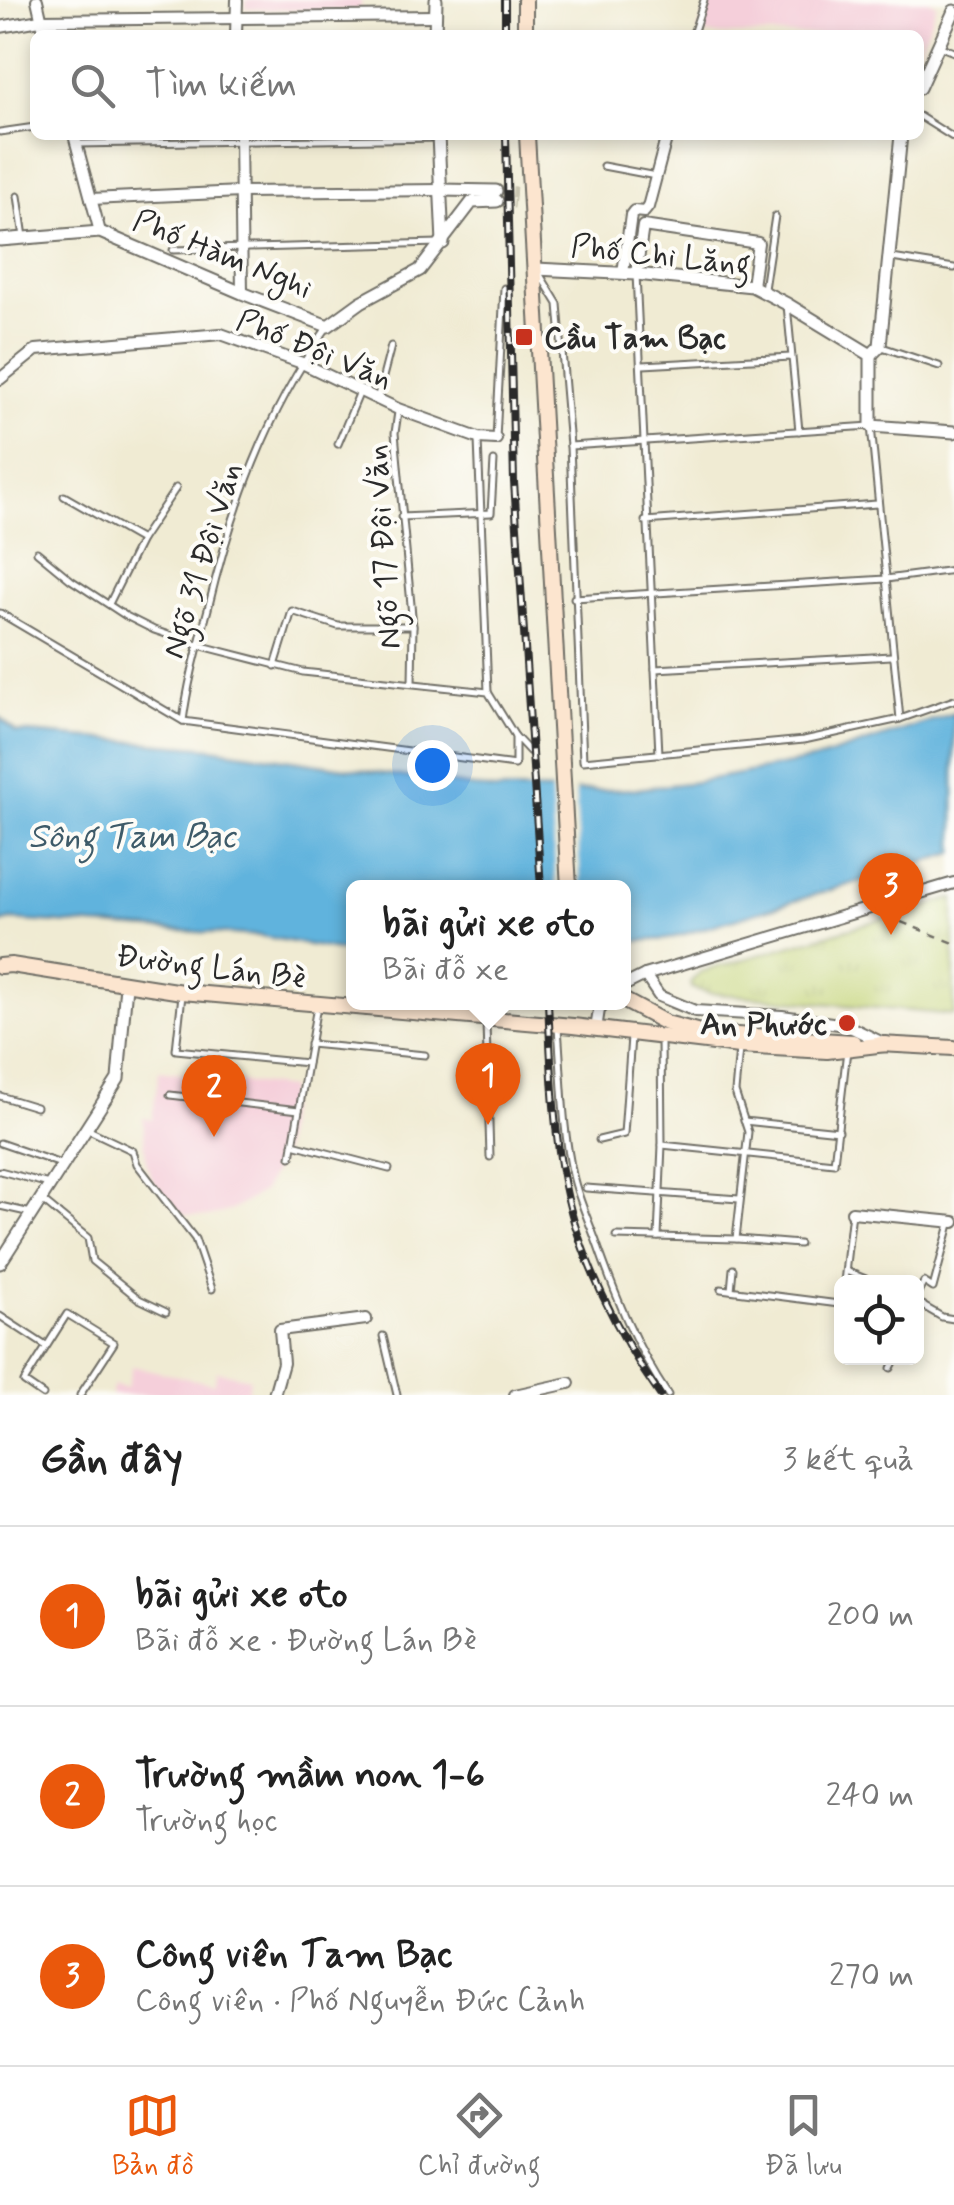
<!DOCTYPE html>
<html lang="vi">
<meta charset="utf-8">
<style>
:root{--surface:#fff;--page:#f2f2f2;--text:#222;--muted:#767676;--line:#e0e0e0;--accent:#ea580c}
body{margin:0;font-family:Mynerve,sans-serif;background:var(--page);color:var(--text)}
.controls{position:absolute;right:30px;bottom:30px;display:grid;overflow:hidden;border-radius:15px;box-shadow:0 5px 15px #0003}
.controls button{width:90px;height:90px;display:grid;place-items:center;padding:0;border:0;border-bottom:2px solid var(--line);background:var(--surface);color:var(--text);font:50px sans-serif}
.you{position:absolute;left:432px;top:765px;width:35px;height:35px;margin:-25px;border:8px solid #fff;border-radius:50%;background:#1a73e8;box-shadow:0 0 0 15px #1a73e833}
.badge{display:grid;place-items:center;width:65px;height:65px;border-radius:50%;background:var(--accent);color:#fff;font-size:32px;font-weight:700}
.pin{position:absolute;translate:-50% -82px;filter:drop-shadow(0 2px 5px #0008)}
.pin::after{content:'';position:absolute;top:52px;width:35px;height:30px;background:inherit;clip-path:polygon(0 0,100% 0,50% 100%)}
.popup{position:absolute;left:346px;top:880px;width:285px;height:130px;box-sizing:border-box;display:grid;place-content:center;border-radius:15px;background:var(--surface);filter:drop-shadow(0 2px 8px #0005);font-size:32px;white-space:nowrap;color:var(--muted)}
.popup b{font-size:38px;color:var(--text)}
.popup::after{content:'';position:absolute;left:50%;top:100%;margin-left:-20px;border:20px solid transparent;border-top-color:var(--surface)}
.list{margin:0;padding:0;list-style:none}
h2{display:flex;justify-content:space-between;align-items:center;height:130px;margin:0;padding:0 40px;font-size:42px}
h2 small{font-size:32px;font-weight:400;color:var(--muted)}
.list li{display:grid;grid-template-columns:65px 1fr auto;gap:30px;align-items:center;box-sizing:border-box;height:180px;padding:0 40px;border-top:2px solid var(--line)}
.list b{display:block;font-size:38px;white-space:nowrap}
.list p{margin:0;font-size:32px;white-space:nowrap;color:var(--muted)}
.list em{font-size:32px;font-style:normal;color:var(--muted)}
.icon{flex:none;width:55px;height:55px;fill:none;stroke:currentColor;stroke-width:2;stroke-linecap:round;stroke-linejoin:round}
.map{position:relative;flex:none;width:954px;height:1395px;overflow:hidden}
.search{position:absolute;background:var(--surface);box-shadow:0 5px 15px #0003;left:30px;right:30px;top:30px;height:110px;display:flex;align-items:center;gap:25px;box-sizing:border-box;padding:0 35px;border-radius:15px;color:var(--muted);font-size:38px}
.sheet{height:670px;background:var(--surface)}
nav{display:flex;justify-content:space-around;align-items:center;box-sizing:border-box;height:140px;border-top:2px solid var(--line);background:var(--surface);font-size:28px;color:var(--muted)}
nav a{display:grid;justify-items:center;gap:5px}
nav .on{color:var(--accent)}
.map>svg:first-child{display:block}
.built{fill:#f5cfda}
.grass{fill:url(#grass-tufts);stroke:#767f50;stroke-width:2.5}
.water{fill:#61b3dd;stroke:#466f84;stroke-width:2.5}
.pier{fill:#f0ebd3}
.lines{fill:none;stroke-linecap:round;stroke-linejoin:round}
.tertiary-tunnel{stroke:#c9c5b1;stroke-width:11;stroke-dasharray:11 5.5;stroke-linecap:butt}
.service-casing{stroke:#706e66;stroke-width:9}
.minor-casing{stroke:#706e66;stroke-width:14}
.tertiary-casing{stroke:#706e66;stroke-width:15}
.secondary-casing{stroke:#706e66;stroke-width:18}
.path{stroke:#706e66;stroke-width:2.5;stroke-dasharray:8 8;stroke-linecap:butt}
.service{stroke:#fff;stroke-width:5}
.minor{stroke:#fff;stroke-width:10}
.tertiary{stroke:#fff;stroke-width:11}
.secondary{stroke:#fce5cf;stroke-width:14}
.rail-casing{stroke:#2b2b2b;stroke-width:8}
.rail{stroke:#fdfcf7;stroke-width:4;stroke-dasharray:11;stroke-linecap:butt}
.poi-dot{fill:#c8321e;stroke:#fdfcf7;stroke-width:4}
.labels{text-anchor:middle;stroke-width:8;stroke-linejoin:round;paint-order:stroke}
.street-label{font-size:32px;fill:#2b2b2b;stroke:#fdfcf7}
.poi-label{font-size:32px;font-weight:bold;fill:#2b2b2b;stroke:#fdfcf7;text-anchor:start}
.water-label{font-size:35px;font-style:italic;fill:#3e5b69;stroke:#fdfcf7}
</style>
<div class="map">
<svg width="954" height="1395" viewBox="0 0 954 1395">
<defs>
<pattern id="grass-tufts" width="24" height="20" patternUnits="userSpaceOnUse" patternTransform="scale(2.5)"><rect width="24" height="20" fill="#c2d376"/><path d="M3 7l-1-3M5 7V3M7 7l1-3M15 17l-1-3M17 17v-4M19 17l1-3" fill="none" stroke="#a7b566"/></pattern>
</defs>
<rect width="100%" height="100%" fill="#fdfcf7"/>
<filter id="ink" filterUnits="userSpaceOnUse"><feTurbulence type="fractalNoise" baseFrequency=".01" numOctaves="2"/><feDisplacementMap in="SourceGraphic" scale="20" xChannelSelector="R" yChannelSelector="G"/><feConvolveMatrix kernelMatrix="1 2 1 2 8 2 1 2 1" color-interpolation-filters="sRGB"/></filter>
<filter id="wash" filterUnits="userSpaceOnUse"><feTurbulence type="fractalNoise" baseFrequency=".0048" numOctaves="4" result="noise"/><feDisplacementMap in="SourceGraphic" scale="40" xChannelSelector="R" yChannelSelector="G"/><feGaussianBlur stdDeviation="2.25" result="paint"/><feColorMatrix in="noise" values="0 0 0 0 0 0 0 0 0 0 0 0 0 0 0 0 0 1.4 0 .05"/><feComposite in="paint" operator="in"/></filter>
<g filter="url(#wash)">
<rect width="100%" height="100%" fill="#f0ebd3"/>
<g class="built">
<path d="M246 0H361V11L246 9Z"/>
<path d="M711 0H928L937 4 919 51V35H709L698 30Z"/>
<path d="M159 1071 289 1088 282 1155 263 1191 232 1210 208 1217 180 1214 153 1181 146 1161 143 1118 152 1119Z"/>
<path d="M132 1366 214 1384 217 1371 250 1378 247 1395H111L114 1385 127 1388Z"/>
</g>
<path class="grass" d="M954 898V1015L709 993 692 988 690 983 700 972Z"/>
<path class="water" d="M954 713V853L668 939 623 942V888H353V953L261 936 11 920 0 923V717L16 732 211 748 494 790 577 791 636 789 696 782 817 759Z"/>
<path class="pier" d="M551 786H575L581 887H556Z"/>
</g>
<g filter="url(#ink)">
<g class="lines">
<g class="tertiary-tunnel">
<path d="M496 191 516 192"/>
<path d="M497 201 515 203"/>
</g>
<defs>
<g id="service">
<path d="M693 34 704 0"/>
<path d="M941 47 954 52"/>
<path d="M919 116 954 138"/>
<path d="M0 132 35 127"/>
<path d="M77 144 438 138"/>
<path d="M603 166 656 176"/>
<path d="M18 196 24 237"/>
<path d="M173 250 440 243"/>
<path d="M892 258 954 268"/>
<path d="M539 273 558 304 570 446 583 761 804 740 900 719 954 700"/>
<path d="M636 274 659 754"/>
<path d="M764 289 775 216"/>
<path d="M787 305 799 431"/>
<path d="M882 347 939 366"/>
<path d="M643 365 791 357"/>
<path d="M378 396 391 346"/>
<path d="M398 412 395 433 413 626 412 682"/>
<path d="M496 439 504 288"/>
<path d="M478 440 488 692"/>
<path d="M338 444 359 394"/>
<path d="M570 446 871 426 900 719"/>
<path d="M64 496 141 540"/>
<path d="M401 517 491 513 494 461"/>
<path d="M645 521 877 504"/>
<path d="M37 552 71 580 126 616 154 630 198 645 303 672 488 692 515 736 530 752"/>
<path d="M574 598 886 579 954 570"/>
<path d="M109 604 141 540 176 488"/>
<path d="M0 613 183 721 515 765V736"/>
<path d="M275 666 292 611 338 626H413"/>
<path d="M655 669 891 656"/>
<path d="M183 721C188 682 198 647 208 609 232 509 266 413 326 329"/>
<path d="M182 995 176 1050 307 1063"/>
<path d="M486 1023 490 1157"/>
<path d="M558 1028C562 1076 562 1128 573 1175 578 1198 588 1219 596 1241 615 1295 636 1348 668 1395"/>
<path d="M310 1044 425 1055"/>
<path d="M170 1095 299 1110"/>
<path d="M0 1096 36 1107"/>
<path d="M744 1121 839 1131"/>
<path d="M87 1129 133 1151 137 1164 195 1239 212 1289"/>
<path d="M599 1140 624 1134 631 1037"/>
<path d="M0 1143 61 1164"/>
<path d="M293 1144 389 1169"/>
<path d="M662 1145 834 1163 847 1050"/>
<path d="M291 1157 317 1006"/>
<path d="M0 1171 49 1184"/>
<path d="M586 1188 739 1199"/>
<path d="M42 1200 88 1238 92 1261 139 1299 166 1312"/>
<path d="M0 1206 31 1213"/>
<path d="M616 1236 736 1239 748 1132 735 1092 739 1049"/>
<path d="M658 1237 662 1145 661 1040"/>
<path d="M737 1239 799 1244"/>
<path d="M846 1271 873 1282"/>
<path d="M844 1282 852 1212"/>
<path d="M916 1288 919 1291 924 1282 933 1288 950 1224"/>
<path d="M721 1289 839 1304 842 1294"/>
<path d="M731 1290 733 1269"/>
<path d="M916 1302 942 1317 954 1319"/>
<path d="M0 1316 46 1346"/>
<path d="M916 1318 923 1305"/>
<path d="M383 1336 397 1395"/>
<path d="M891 1368 896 1358"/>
<path d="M43 1395 24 1382 67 1314 114 1343 80 1395"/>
</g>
<g id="minor">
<path d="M37 0 45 35"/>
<path d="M0 27 40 20 436 16"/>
<path d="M236 35 237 0"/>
<path d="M693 35H695"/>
<path d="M74 135 100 232"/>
<path d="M240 135 242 293"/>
<path d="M91 199 240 192 441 190"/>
<path d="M623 273 631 215 634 211 644 212 648 207 667 135"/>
<path d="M636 274 643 226 758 243 752 286"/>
<path d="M0 379 36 350 221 334 302 363 398 409 478 438 496 439"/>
<path d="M645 975 659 996 695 1011 782 1016 846 1025 885 1044"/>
<path d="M623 986 645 975 954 883"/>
<path d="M596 1029 599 1010 607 1002"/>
<path d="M852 1212 954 1222"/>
<path d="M274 1395 283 1363 280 1330 366 1319"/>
<path d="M515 1395 569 1383"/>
</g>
<g id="tertiary">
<path d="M435 35 436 0"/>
<path d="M919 88 954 11"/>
<path d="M438 135 443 243"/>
<path d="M441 190 496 191"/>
<path d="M0 240 100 232 242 293 328 326 361 302 420 270 472 202 497 201"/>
<path d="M536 269 636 274 752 286 787 304 871 355V426L954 432"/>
<path d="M871 355 880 346 901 135"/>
<path d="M0 1263 118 1079 126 985"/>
</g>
<g id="secondary">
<path d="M525 0V35"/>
<path d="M527 135 569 888"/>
<path d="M0 966 11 965 182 992 573 1026 739 1046 827 1051 886 1044"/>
<path d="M623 1000 666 1023 704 1033 853 1042"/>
<path d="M880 1044 954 1048"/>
</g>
</defs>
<use href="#service" class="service-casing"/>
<use href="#minor" class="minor-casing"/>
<use href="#tertiary" class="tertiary-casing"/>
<use href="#secondary" class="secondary-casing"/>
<path class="path" d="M886 916 954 943"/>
<use href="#service" class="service"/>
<use href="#minor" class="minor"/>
<use href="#tertiary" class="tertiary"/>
<use href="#secondary" class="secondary"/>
<defs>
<g id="rail">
<path d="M505 0V35"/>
<path d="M506 135 514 482 541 888"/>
<path d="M548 1002C551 1061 553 1129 565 1186 579 1256 619 1337 660 1395"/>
</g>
</defs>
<use href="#rail" class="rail-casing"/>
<use href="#rail" class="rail"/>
</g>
</g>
<g class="poi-dot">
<rect x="514" y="327" width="20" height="20" rx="5"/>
<circle cx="847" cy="1023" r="10"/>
</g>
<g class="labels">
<g class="street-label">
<text transform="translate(223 253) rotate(22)" y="11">Phố Hàm Nghi</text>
<text transform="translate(661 254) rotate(6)" y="11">Phố Chi Lăng</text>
<text transform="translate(315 348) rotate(22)" y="11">Phố Đội Văn</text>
<text transform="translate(382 547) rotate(-94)" y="11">Ngõ 17 Đội Văn</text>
<text transform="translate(201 560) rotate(-73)" y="11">Ngõ 31 Đội Văn</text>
<text transform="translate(211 966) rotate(7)" y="11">Đường Lán Bè</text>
</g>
<g class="poi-label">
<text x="544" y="348">Cầu Tam Bạc</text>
<text x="827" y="1034" text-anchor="end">An Phước</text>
</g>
<g class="water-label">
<text x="132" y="847">Sông Tam Bạc</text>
</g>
</g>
</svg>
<div class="controls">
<button><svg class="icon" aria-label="locate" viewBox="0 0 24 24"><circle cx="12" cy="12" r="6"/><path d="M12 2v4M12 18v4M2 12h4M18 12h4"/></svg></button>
</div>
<div class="you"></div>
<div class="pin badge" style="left:488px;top:1125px">1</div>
<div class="popup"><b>bãi gửi xe oto</b>Bãi đỗ xe</div>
<div class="pin badge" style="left:214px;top:1137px">2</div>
<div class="pin badge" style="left:891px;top:935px">3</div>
<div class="search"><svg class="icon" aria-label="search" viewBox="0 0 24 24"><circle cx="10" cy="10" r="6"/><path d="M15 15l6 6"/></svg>Tìm kiếm</div>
</div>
<section class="sheet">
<h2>Gần đây<small>3 kết quả</small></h2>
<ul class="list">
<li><span class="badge">1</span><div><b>bãi gửi xe oto</b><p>Bãi đỗ xe · Đường Lán Bè</p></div><em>200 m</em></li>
<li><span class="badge">2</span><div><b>Trường mầm non 1-6</b><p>Trường học</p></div><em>240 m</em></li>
<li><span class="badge">3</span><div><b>Công viên Tam Bạc</b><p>Công viên · Phố Nguyễn Đức Cảnh</p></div><em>270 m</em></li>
</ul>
</section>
<nav>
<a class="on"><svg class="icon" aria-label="map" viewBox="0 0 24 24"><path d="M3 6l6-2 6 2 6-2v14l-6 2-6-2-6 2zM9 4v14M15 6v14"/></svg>Bản đồ</a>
<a><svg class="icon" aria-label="directions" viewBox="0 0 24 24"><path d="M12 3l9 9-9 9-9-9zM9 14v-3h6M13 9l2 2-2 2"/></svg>Chỉ đường</a>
<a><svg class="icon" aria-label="saved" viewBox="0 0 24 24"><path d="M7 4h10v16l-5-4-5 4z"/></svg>Đã lưu</a>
</nav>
